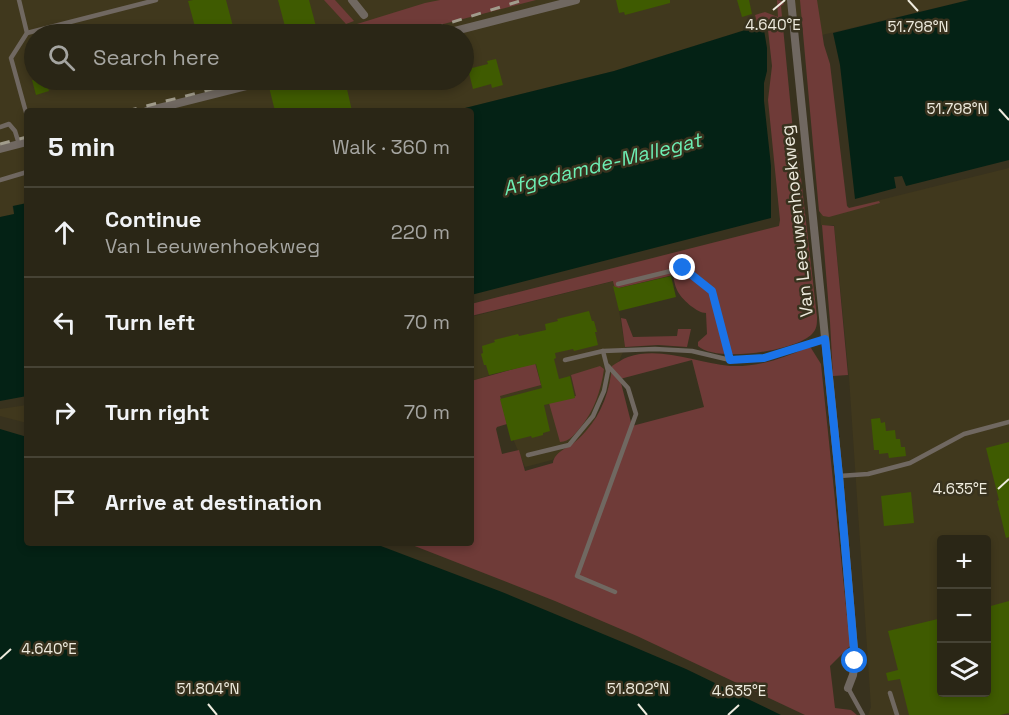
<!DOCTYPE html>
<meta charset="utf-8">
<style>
:root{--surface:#2a2616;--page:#322e1f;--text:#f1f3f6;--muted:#a5a5a1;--line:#464335}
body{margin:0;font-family:"Space Grotesk",sans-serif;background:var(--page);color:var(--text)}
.controls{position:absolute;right:18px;bottom:18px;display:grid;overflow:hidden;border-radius:6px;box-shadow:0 3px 9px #0003}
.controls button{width:54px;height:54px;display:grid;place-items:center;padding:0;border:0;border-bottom:2px solid var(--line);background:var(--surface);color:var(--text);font:30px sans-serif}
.stop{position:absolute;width:18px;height:18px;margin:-14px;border:4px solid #1a73e8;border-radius:50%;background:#fff}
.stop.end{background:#1a73e8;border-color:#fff;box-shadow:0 2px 6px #0008}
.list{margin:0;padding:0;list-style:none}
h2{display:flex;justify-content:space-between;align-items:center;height:78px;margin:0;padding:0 24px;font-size:26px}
h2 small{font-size:20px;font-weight:400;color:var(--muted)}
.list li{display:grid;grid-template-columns:39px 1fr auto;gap:18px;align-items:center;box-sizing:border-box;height:90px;padding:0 24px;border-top:2px solid var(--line)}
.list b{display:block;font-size:22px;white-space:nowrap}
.list p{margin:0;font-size:20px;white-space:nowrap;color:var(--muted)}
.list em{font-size:20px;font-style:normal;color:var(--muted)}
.icon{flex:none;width:33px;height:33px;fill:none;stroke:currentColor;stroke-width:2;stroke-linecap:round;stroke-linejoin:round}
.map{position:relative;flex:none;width:1009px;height:715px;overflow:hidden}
.search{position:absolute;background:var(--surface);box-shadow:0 3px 9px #0003;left:24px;top:24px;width:450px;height:66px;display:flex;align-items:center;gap:15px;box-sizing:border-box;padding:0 21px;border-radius:33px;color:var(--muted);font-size:22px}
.panel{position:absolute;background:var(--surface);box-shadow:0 3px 9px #0003;left:24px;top:108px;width:450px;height:438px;border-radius:6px}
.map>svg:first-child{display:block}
.built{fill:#40381d;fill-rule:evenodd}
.green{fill:#6f3b38;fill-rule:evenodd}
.water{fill:#042215}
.building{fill:#3f5b01}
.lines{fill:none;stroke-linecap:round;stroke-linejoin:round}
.lane{stroke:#706861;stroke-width:4.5}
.street{stroke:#706861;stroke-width:8}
.rail{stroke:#a19c8c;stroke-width:3;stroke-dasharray:10 10;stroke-linecap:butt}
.route{stroke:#1a73e8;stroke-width:8}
.ticks{fill:none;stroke:#eeebde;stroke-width:2}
.labels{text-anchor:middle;stroke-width:5;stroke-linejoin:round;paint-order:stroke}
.street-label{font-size:18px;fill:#eeebde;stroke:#38321e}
.water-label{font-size:20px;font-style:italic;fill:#6deeb4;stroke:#38321e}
.ticks-label{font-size:15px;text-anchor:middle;fill:#eeebde;stroke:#38321e;stroke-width:5;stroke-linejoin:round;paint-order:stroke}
</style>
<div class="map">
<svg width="1009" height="715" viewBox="0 0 1009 715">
<rect width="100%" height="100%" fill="#38321e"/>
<g class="built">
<path d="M0 0H969L822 35 789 18 758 26 614 71 453 111H27V203L12 206 15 214 0 217ZM34 34H464V80H34Z"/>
<path d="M1009 168V715H868L871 707 849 377 834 225H821L820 212 848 208ZM942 540H986V692H942Z"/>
<path d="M614 281 625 347 589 433 552 460 525 467 504 418 471 400 533 362 471 381V317Z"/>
<path d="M27 405V423L0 416V409Z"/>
</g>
<g class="green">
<path d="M324 0H335L354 21 346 24Z"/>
<path d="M440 0H536L405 34H347L344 28 425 3Z"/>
<path d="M777 0 782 1 784 4 781 6 795 152H798L817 317C817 324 817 329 812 334 796 351 716 363 698 346V342L707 334 706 313C697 313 681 299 677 290 675 286 674 280 673 275L615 289 613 281 471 316V304L779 226 780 220 768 100 772 66 768 30H764L758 26 755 15 765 12 778 17Z"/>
<path d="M800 0H817L824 45 830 64 847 206 849 208 879 201 880 203 829 217 823 216 819 211Z"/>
<path d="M822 225 834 226 848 375 833 376 830 322Z"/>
<path d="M621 318 626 319 633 337 677 336 678 329H691L687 347 658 345 625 347Z"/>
<path d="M806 348H811L821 364 850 646 830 666 835 708 851 710 857 715H805L637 636 555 601 407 543H471V381L535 363 541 385 500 396 507 424 497 427 496 429 502 454 519 450 525 471 553 463C554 452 568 448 576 441 580 438 583 434 586 431 602 413 610 390 612 366 617 363 622 359 628 357 661 346 697 363 730 366 757 367 782 359 806 348ZM692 360 704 407 632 426 620 379Z"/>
<path d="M600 366 604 369C601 391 594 411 580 428 574 435 570 441 560 442L549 403 576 396 571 375Z"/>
</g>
<g class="water">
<path d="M969 0H1009V160L906 186 902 176 894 177 896 188 855 199 840 65 833 33Z"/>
<path d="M758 26 764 30 767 48V71L764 83V101L771 166V218L471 295V111H453L614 71Z"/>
<path d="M27 203V396L0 401V217L14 214 13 206Z"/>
<path d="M0 429 27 437V543H373L502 592 627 644 686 669 781 715H0Z"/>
</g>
<g class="building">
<path d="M193 0H226L235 34H197L188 1Z"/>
<path d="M278 0H309L318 34H287Z"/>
<path d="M616 0H670V3L625 15 624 12 619 13Z"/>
<path d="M737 0H749L752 14 742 17Z"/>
<path d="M496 59 503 85 492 88 491 84 473 89 468 69 488 64 487 61Z"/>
<path d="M32 80H46L49 91 36 95Z"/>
<path d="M288 80H348L351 88 347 89 352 111H275L269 87 274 85 276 83Z"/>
<path d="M671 276 676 297 619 311 613 286 619 288Z"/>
<path d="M589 311 592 321H594L597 332H595L598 345 574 351 573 349 555 353 556 358 554 359 559 379 570 376 575 398 544 405 550 431 543 433V435L532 438 531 436 511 441 500 399 542 388 536 364 489 375 486 365H484L481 354 483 353 482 346 495 342 494 340 518 334 519 336 546 330 545 324 558 321 557 319Z"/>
<path d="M880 418 881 423 885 422 886 431 895 430 896 439H900L901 447H905L906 456 889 458 888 453 879 454V450H874L871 419Z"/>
<path d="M1009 442V537L1006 538 997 501 999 500 986 448Z"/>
<path d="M911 492 914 523 884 526 881 496Z"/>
<path d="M1009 601V713L1000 715H909L900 679 888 681 886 673 898 670 888 631 942 618V693H987V607Z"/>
</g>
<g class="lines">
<g class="lane">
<path d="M19 0 27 33 11 58 27 116"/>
<path d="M27 33 156 0"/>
<path d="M228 80 230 90"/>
<path d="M0 127 9 124 15 131 19 144"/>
<path d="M0 180 27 172"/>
<path d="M618 284 683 268 712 291 730 360"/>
<path d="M565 360 603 351"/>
<path d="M608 366 628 388 636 414 577 576 615 592"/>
<path d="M528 455 569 445 593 416 604 391 608 371 603 351 655 349 692 351 730 360 764 358 825 339"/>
<path d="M839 476 868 474 910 463 964 434 1009 422"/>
<path d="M848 688 863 715"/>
<path d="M890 693 897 715"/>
</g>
<g class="street">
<path d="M352 0 364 15"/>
<path d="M791 0 839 476 855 661 853 675 848 688"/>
<path d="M443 34 576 0"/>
<path d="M147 111 270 80"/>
<path d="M0 149 27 142"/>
</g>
<g class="rail">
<path d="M414 34 523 0"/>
<path d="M127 111 248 80"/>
<path d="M0 144 27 137"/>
</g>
</g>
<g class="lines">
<path class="route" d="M683 268 712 291 730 360 764 358 825 339 839 476 855 661"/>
</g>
<path class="ticks" d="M908 0 918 11M773 10 785 0M999 109 1009 120M998 489 1009 479M0 659 11 649M208 704 217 715M638 704 647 715M728 715 739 705"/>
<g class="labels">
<g class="street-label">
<text transform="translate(797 221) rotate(-96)" y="6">Van Leeuwenhoekweg</text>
</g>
<g class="water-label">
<text transform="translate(602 164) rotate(-14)" y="7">Afgedamde-Mallegat</text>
</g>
</g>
<g class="ticks-label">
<text x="773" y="30">4.640°E</text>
<text x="918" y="32">51.798°N</text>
<text x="957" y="114">51.798°N</text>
<text x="960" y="494">4.635°E</text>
<text x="49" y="654">4.640°E</text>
<text x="208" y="694">51.804°N</text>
<text x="638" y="694">51.802°N</text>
<text x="739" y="696">4.635°E</text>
</g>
</svg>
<div class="controls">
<button>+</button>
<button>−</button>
<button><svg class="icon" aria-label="layers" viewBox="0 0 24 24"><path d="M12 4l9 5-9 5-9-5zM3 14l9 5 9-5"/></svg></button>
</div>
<div class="stop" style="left:855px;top:661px"></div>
<div class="stop end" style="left:683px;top:268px"></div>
<div class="search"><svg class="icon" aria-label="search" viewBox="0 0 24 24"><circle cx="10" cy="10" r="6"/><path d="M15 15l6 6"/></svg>Search here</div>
<section class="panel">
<h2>5 min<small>Walk · 360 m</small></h2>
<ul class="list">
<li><svg class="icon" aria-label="ahead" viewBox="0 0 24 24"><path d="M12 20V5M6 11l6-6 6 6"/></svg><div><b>Continue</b><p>Van Leeuwenhoekweg</p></div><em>220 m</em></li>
<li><svg class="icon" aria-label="left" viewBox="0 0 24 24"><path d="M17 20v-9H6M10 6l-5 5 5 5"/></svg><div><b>Turn left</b></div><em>70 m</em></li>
<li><svg class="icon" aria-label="right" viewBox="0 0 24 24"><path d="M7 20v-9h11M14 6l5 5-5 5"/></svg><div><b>Turn right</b></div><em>70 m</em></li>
<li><svg class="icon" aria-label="arrive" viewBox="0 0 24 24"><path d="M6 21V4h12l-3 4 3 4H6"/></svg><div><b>Arrive at destination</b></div></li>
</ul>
</section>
</div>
